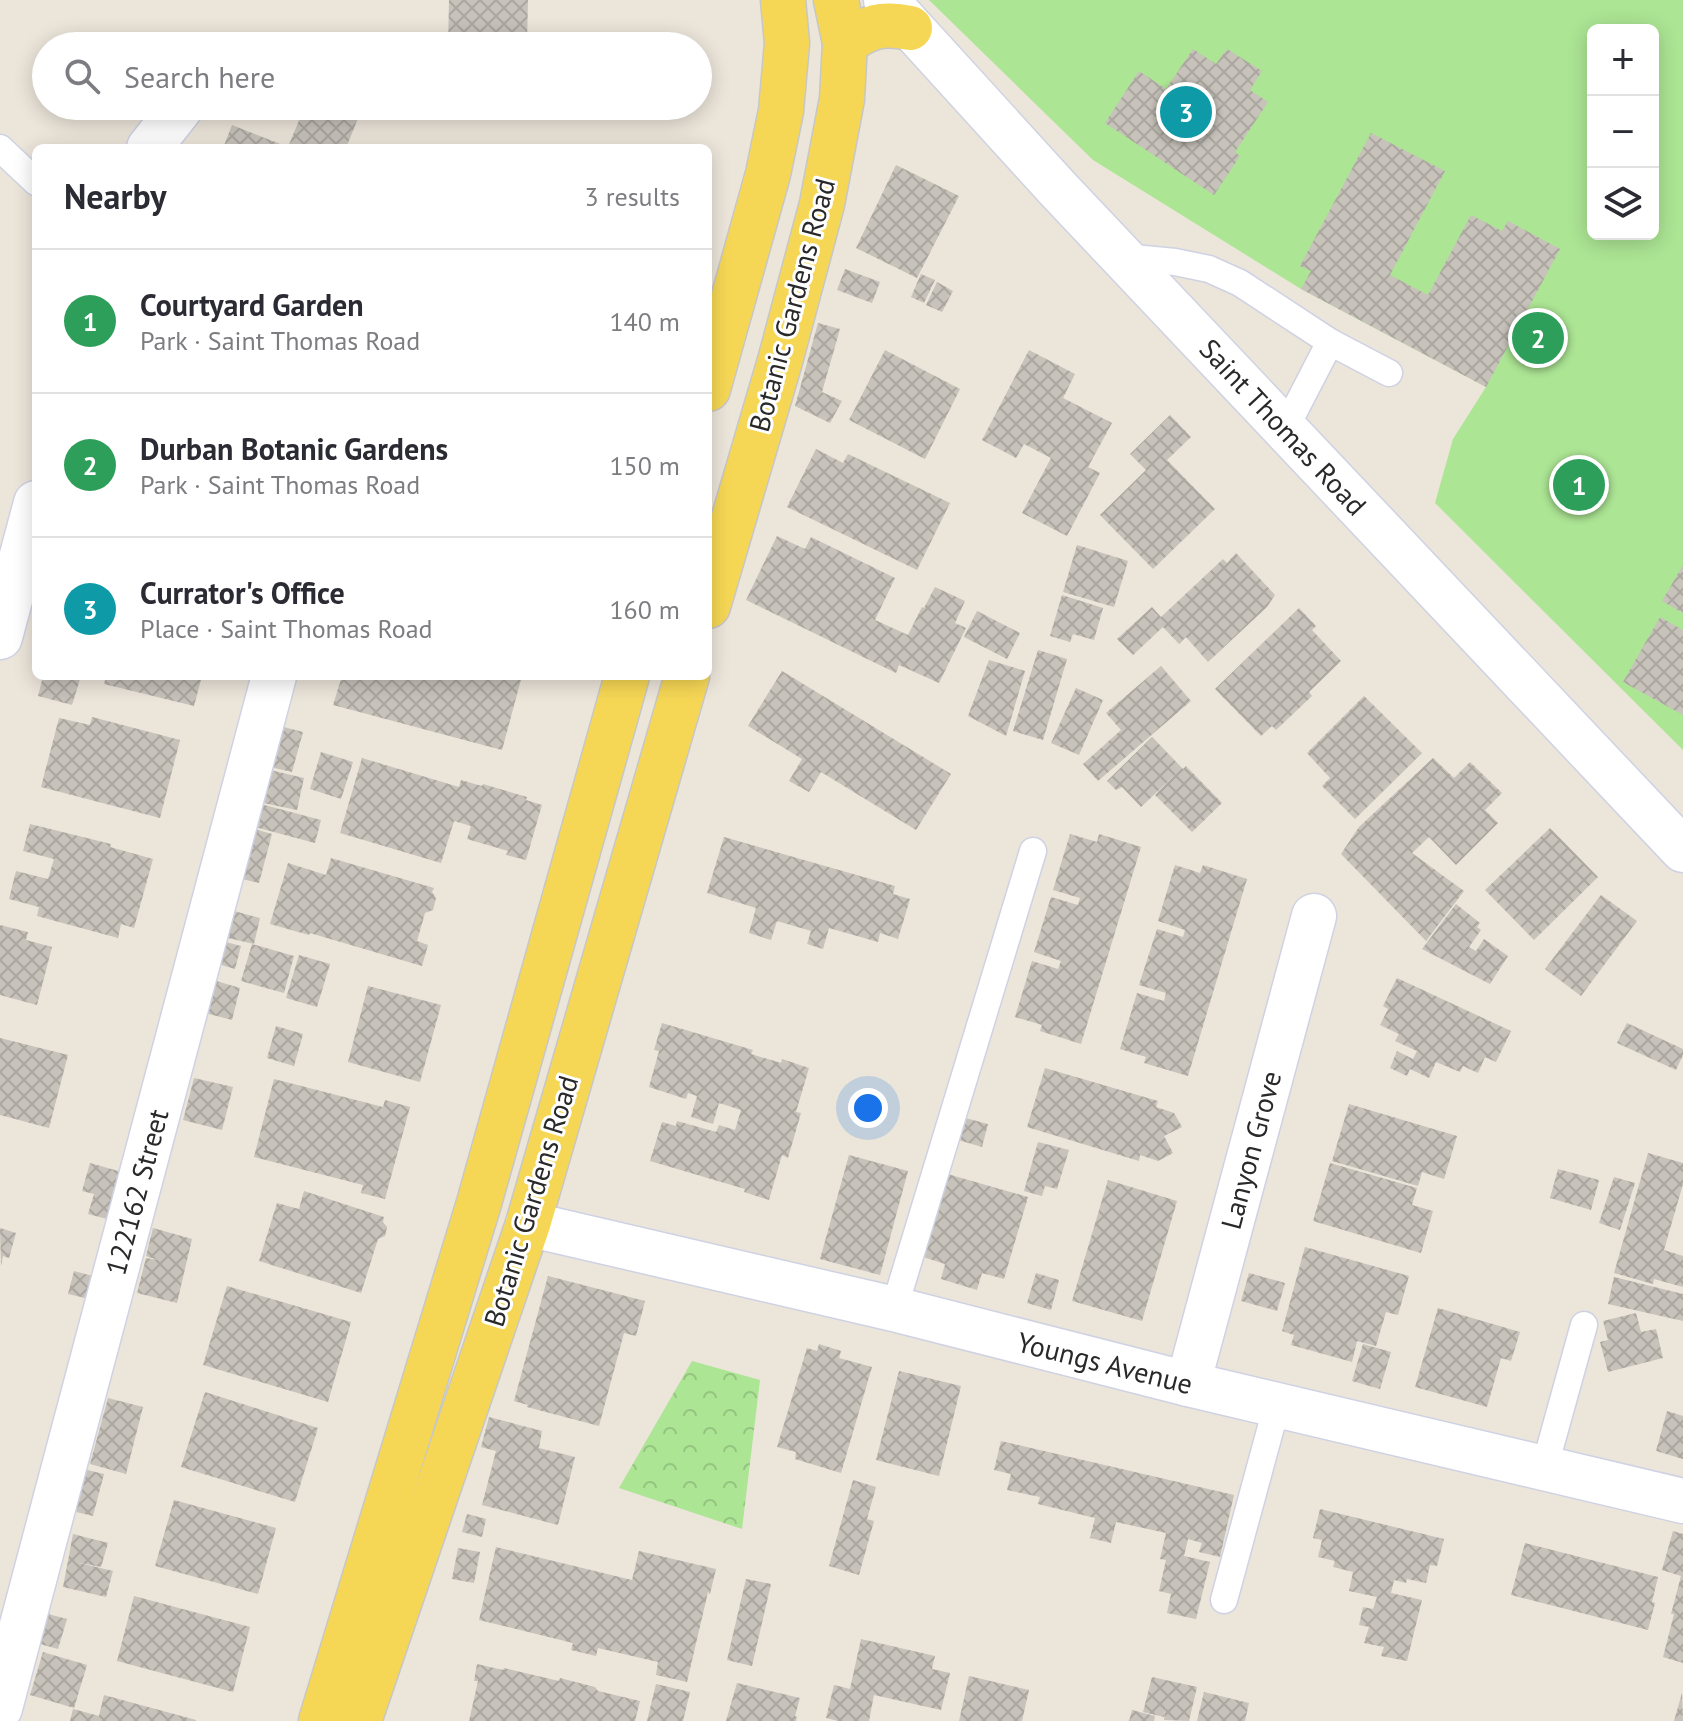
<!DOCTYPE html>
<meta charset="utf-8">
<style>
:root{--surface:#fff;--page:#f7f7f7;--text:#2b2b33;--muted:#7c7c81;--line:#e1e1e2;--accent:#3452ff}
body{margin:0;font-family:"PT Sans",sans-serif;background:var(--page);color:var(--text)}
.controls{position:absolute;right:24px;top:24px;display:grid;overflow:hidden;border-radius:12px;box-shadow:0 4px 20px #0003}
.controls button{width:72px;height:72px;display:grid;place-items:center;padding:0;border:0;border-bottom:2px solid var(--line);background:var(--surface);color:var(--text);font:40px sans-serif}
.you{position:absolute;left:868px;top:1108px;width:28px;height:28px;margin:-20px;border:6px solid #fff;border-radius:50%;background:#1a73e8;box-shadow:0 0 0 12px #1a73e833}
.badge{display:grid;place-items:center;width:52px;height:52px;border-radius:50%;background:var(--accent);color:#fff;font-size:26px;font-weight:700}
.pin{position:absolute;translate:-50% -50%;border:4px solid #fff;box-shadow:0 2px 8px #0006}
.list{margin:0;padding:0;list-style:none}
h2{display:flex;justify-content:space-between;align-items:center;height:104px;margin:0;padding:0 32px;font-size:34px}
h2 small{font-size:26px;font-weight:400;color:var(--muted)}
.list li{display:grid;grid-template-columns:52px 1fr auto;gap:24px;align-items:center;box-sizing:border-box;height:144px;padding:0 32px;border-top:2px solid var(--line)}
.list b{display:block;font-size:30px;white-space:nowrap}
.list p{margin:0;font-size:26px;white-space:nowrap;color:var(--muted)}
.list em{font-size:26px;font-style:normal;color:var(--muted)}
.icon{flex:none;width:44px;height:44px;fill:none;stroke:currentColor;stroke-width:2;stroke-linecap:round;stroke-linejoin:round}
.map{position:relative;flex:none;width:1683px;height:1721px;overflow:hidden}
.search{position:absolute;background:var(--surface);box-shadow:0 4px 20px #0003;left:32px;top:32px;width:680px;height:88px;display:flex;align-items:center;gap:20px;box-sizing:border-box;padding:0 28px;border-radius:44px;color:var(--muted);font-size:30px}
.panel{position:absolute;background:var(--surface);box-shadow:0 4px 20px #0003;left:32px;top:144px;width:680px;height:536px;border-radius:12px}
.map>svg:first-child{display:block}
.forest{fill:url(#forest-crowns)}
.park{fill:#ace594;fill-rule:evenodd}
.building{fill:url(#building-cross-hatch)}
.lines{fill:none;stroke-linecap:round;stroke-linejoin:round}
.lane-casing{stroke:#cfd2e3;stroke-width:29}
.street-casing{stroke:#cfd2e3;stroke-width:47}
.primary-casing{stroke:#c7c7c7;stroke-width:47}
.lane{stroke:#fff;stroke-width:26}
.street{stroke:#fff;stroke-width:44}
.primary{stroke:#f6d755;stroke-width:44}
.labels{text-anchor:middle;stroke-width:6;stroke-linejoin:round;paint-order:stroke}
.street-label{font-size:28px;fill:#292929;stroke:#fff}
</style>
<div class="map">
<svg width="1683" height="1721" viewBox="0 0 1683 1721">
<defs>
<pattern id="forest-crowns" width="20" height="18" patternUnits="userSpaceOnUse" patternTransform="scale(2)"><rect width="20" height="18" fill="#ace594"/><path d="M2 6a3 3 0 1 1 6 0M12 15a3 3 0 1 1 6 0" fill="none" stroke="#94c480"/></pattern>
<pattern id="building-cross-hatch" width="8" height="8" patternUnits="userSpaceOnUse" patternTransform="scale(2)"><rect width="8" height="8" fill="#c7c2ba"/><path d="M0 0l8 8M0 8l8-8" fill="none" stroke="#aba7a0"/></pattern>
</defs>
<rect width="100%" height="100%" fill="#ece5da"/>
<path class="forest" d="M692 1361 760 1380 742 1529 619 1488Z"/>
<path class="park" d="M929 0H1683V750L1435 503 1453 439 1486 387 1301 289 1093 160ZM1593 30H1653V234H1593Z"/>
<g class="building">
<path d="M449 0H528L527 46H448Z"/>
<path d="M1193 49 1216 64 1227 49 1262 71 1250 90 1268 102 1235 152 1240 156 1214 195 1105 123 1139 71 1166 89Z"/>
<path d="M305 106H363L346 148H223L232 125 288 147Z"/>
<path d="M1371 133 1445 171 1390 275 1428 295 1471 215 1502 231 1508 221 1560 249 1486 387 1301 289 1311 271 1300 266Z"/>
<path d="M896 165 959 196 917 278 856 248Z"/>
<path d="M845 269 880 282 872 303 837 290Z"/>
<path d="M921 274 935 280 924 303 911 297Z"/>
<path d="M937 282 953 291 942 312 926 305Z"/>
<path d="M818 323 840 329 822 392 842 401 830 423 795 406Z"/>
<path d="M885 350 960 389 925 459 849 420Z"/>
<path d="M1029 350 1075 374 1063 398 1112 423 1088 467 1100 473 1067 536 1022 513 1051 458 1024 444 1016 458 982 440Z"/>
<path d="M1170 415 1191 437 1167 460 1215 509 1153 569 1100 515 1146 470 1130 454Z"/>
<path d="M816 449 843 463 848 454 950 503 917 570 787 507Z"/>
<path d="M777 536 805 549 811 537 895 578 875 620 908 635 922 607 924 608 935 587 965 601 955 623 966 628 939 683 899 665 896 673 746 600Z"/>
<path d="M1077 545 1128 561 1114 607 1063 592Z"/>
<path d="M1236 553 1275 595 1267 607 1208 662 1186 637 1179 644 1163 627 1133 655 1117 639 1152 607 1161 617 1223 559 1227 563Z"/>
<path d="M1683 565V613L1662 601Z"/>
<path d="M1062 595 1103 608 1094 640 1073 634 1070 642 1050 636Z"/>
<path d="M1299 608 1316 626 1312 630 1341 661 1309 692 1312 696 1276 730 1272 726 1261 736 1215 689Z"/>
<path d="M977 611 1020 633 1007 659 964 637Z"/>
<path d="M1660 617 1683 630V715L1623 682Z"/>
<path d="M1038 650 1067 659 1043 740 1013 731Z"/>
<path d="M989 660 1025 671 1006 736 968 716Z"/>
<path d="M1161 666 1191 701 1098 781 1083 764 1121 730 1106 713Z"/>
<path d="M782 671 951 774 916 830 821 772 809 792 789 781 802 759 748 726Z"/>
<path d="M43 676H81L72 705 38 696Z"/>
<path d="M106 676H202L194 706 104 684Z"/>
<path d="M342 676H522L502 750 333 705Z"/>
<path d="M1076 688 1103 700 1079 755 1051 743Z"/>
<path d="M1364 696 1422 753 1355 819 1322 786 1330 778 1307 753Z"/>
<path d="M92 717 180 740 160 818 41 787 59 718 90 725Z"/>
<path d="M280 726 303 732 292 772 270 767Z"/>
<path d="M1152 737 1183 769 1186 766 1222 803 1192 832 1155 795 1177 773 1141 807 1122 787 1116 790 1107 781Z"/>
<path d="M321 752 353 762 341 799 310 789Z"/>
<path d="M362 758 459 787 461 780 482 786 483 784 527 797 526 800 542 805 526 860 506 855 508 851 467 839 471 826 454 821 441 863 340 833Z"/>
<path d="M1433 758 1454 778 1470 762 1502 793 1485 810 1498 823 1456 865 1429 837 1412 853 1464 891 1426 941 1341 854 1359 827Z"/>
<path d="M266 769 304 778 297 810 258 802Z"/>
<path d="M257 803 321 820 315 843 251 826Z"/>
<path d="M30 824 111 844 110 847 153 859 134 928 121 924 118 938 37 916 39 907 9 899 16 871 48 879 54 859 23 851Z"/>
<path d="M250 828 272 834 259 883 238 878Z"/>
<path d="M1550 828 1598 877 1534 940 1485 890Z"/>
<path d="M1070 834 1097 842 1099 834 1141 847 1081 1044 1040 1031 1042 1025 1015 1017 1032 961 1058 969 1061 961 1034 952 1051 897 1078 905 1080 898 1053 890Z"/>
<path d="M724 837 895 886 893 894 910 899 898 939 880 933 878 942 829 928 823 949 807 944 811 931 777 921 771 940 749 933 756 908 707 893Z"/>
<path d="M331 858 434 888 432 892 436 898 433 910 425 913 417 941 428 945 422 966 310 933 309 935 270 924 288 863 326 875Z"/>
<path d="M1175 865 1200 873 1203 865 1247 879 1188 1076 1144 1063 1146 1057 1120 1049 1137 993 1164 1001 1166 993 1139 985 1157 929 1183 937 1185 930 1158 921Z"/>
<path d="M1601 895 1637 921 1581 996 1545 969Z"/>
<path d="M1456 904 1480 923 1477 927 1481 930 1469 947 1476 951 1484 939 1508 956 1490 984 1422 949Z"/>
<path d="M234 911 260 918 254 944 228 938Z"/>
<path d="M0 925 28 932 26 940 52 947 37 1005 0 995Z"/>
<path d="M222 941 241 946 235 969 215 963Z"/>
<path d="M252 944 294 956 284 993 241 981Z"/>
<path d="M299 955 330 964 317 1007 286 998Z"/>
<path d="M1397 978 1511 1031 1496 1062 1485 1057 1478 1073 1463 1066 1460 1072 1436 1062 1429 1078 1410 1069 1407 1076 1390 1068 1397 1051 1413 1059 1417 1051 1395 1041 1399 1034 1380 1025 1388 1009 1383 1006Z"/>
<path d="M213 980 240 988 232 1020 205 1013Z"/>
<path d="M368 986 441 1005 420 1082 348 1062Z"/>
<path d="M662 1023 753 1050 751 1054 781 1063 782 1059 809 1068 796 1112 801 1113 788 1158 782 1155 769 1200 744 1192 745 1189 650 1161 662 1122 676 1126 677 1121 716 1132 719 1125 735 1130 741 1110 719 1103 713 1124 691 1117 697 1096 688 1093 686 1099 649 1087 659 1051 654 1050Z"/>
<path d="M1627 1023 1683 1049V1055L1676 1070 1617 1043Z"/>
<path d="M276 1026 303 1034 294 1066 267 1058Z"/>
<path d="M0 1038 68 1055 49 1128 0 1115Z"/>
<path d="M1045 1068 1158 1101 1156 1107 1174 1113 1182 1127 1164 1136 1173 1153 1158 1161 1140 1155 1139 1161 1027 1127Z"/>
<path d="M194 1078 233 1087 222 1130 183 1120Z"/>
<path d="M274 1079 383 1107 385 1100 410 1107 385 1199 361 1193 363 1185 254 1157Z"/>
<path d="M1349 1104 1457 1136 1444 1179 1422 1172 1418 1186 1332 1161Z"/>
<path d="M954 1115 988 1124 982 1147 948 1137Z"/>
<path d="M1038 1142 1069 1150 1057 1189 1045 1186 1042 1196 1024 1191Z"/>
<path d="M1648 1153 1683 1163V1184L1664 1250 1683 1256V1287L1654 1279 1653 1284 1614 1273Z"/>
<path d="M849 1155 908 1171 880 1275 820 1259Z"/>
<path d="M90 1163 129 1174 115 1221 88 1214 94 1194 82 1191Z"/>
<path d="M1330 1163 1417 1188 1412 1205 1433 1211 1421 1253 1313 1221Z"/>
<path d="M1558 1169 1599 1180 1591 1210 1550 1198Z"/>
<path d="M944 1173 1028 1197 1004 1279 982 1273 977 1290 941 1279 945 1264 920 1256Z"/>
<path d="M1614 1177 1635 1183 1620 1230 1599 1223Z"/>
<path d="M1108 1180 1177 1201 1142 1321 1072 1301Z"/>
<path d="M304 1191 384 1217 383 1222 387 1227 385 1236 378 1239 361 1293 259 1261 277 1203 299 1209Z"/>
<path d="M0 1228 16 1233 9 1258 3 1256 1 1266Z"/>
<path d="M153 1228 192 1239 177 1303 137 1293 146 1258 158 1260 146 1256Z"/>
<path d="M1305 1247 1409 1276 1398 1315 1386 1312 1376 1346 1357 1341 1352 1362 1291 1345 1294 1335 1282 1331Z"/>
<path d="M74 1271 104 1279 98 1301 68 1294Z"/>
<path d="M1036 1273 1059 1280 1051 1310 1027 1303Z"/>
<path d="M1249 1273 1285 1283 1277 1311 1241 1301Z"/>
<path d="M548 1276 645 1301 636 1336 624 1333 599 1426 527 1407 528 1405 514 1401Z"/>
<path d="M1614 1277 1683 1294V1321L1608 1304Z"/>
<path d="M227 1286 351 1322 328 1402 203 1365Z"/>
<path d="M1438 1308 1520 1332 1511 1361 1501 1358 1487 1407 1415 1387Z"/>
<path d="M1636 1313 1641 1332 1656 1329 1663 1358 1608 1372 1600 1342 1608 1340 1603 1321Z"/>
<path d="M819 1344 841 1351 839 1358 872 1367 841 1473 795 1459 796 1452 777 1447 807 1348 817 1351Z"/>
<path d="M1363 1344 1391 1352 1380 1389 1352 1381Z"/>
<path d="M899 1371 961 1386 939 1476 876 1460Z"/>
<path d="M205 1392 318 1428 295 1502 181 1467Z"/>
<path d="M108 1398 143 1407 126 1474 90 1464Z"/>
<path d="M1667 1411 1683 1416V1459L1656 1451Z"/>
<path d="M489 1417 542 1431 539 1448 575 1457 558 1525 482 1505 496 1451 481 1447Z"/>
<path d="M1001 1441 1234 1495 1220 1557 1199 1552 1202 1543 1188 1539 1184 1556 1210 1562 1196 1619 1167 1613 1171 1594 1159 1591 1166 1560 1160 1559 1166 1533 1116 1522 1111 1543 1090 1538 1095 1518 1038 1504 1040 1497 1007 1490 1011 1474 994 1470Z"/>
<path d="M83 1469 104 1474 93 1516 72 1511Z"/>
<path d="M853 1480 876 1487 867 1519 874 1521 859 1575 829 1566Z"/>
<path d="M174 1500 276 1528 258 1594 155 1566Z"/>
<path d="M1320 1509 1444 1539 1437 1566 1430 1565 1426 1583 1407 1579 1406 1583 1394 1580 1391 1593 1422 1600 1407 1661 1381 1656 1384 1647 1364 1643 1369 1627 1359 1625 1363 1607 1373 1609 1377 1597 1349 1591 1353 1572 1333 1567 1335 1561 1318 1557 1322 1540 1313 1538Z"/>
<path d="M467 1514 486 1519 482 1537 462 1532Z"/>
<path d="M1673 1531 1683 1534V1663L1663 1657 1674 1614H1671L1681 1576 1662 1570Z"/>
<path d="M73 1534 108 1543 101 1567 75 1562 113 1571 106 1597 63 1587Z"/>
<path d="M1525 1543 1658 1577 1652 1602 1655 1603 1648 1630 1511 1595Z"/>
<path d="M496 1547 632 1580 639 1551 716 1569 710 1594 708 1592 687 1682 656 1675 658 1662 598 1648 596 1656 571 1650 573 1643 479 1620Z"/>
<path d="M458 1548 480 1552 474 1583 452 1579Z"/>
<path d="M746 1579 771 1584 752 1666 727 1660Z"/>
<path d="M134 1596 250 1627 233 1692 117 1661Z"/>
<path d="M48 1614 67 1619 58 1649 40 1644Z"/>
<path d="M861 1639 935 1656 932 1669 950 1673 941 1710 874 1695 869 1721H838L826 1718 834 1685 850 1689Z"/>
<path d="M43 1652 87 1665 74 1708 30 1695Z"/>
<path d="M477 1664 503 1670 504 1668 559 1681 560 1678 595 1687 598 1691 640 1701 635 1721H469L478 1681H474Z"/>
<path d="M969 1676 1029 1690 1022 1721H959Z"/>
<path d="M1152 1677 1197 1687 1189 1721 1164 1720 1166 1705 1164 1717 1143 1712Z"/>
<path d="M737 1683 800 1698 795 1716 797 1717 796 1721H726Z"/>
<path d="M656 1684 690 1692 683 1721H647Z"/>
<path d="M1204 1692 1249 1703 1245 1721H1197Z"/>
<path d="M1682 1693 1683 1721H1674Z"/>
<path d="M104 1695 196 1720V1721H70L73 1709 99 1716Z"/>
<path d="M1132 1710 1155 1716 1154 1721H1129Z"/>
</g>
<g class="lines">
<defs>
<g id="lane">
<path d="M0 148 36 182"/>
<path d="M1123 257 1175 262 1209 269 1240 283 1330 342"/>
<path d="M1285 429 1330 342 1389 373"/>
<path d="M894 1309 1033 851"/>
<path d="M1544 1469 1584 1325"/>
<path d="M1224 1600 1277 1405"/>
</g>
<g id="street">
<path d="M886 0 1058 189 1683 850"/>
<path d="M149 148 182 106"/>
<path d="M0 637 36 503"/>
<path d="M528 1224 894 1309 1188 1384 1683 1501"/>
<path d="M1188 1384 1314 916"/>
<path d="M0 1708 274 676"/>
</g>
<g id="primary">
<path d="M845 43C869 26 882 22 910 28"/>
<path d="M708 389 768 174 781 111 787 43 783 0"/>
<path d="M708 606 780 361 822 204 842 99 845 43 836 0"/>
<path d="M321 1721 479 1203 627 676"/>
<path d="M359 1721 528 1224 687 676"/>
</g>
</defs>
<use href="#lane" class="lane-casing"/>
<use href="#street" class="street-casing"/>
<use href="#primary" class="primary-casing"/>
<use href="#lane" class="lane"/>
<use href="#street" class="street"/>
<use href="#primary" class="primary"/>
</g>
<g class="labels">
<g class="street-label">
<text transform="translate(792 305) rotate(-75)" y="10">Botanic Gardens Road</text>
<text transform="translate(1283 427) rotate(47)" y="10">Saint Thomas Road</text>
<text transform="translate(1251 1150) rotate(-75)" y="10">Lanyon Grove</text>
<text transform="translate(137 1192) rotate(-75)" y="10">122162 Street</text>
<text transform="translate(531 1201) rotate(-73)" y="10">Botanic Gardens Road</text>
<text transform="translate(1105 1363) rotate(14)" y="10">Youngs Avenue</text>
</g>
</g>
</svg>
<div class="controls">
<button>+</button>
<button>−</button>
<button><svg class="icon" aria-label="layers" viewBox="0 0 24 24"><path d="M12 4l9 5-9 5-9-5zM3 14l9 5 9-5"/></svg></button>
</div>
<div class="you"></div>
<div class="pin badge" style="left:1579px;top:485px;background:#2e9e5b">1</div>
<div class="pin badge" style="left:1538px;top:338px;background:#2e9e5b">2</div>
<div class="pin badge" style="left:1186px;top:112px;background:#0f9aa8">3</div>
<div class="search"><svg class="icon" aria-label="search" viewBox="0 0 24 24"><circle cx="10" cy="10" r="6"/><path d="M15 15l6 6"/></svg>Search here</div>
<section class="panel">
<h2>Nearby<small>3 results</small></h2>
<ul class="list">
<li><span class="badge" style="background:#2e9e5b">1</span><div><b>Courtyard Garden</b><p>Park · Saint Thomas Road</p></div><em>140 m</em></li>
<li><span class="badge" style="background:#2e9e5b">2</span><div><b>Durban Botanic Gardens</b><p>Park · Saint Thomas Road</p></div><em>150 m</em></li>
<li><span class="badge" style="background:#0f9aa8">3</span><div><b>Currator's Office</b><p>Place · Saint Thomas Road</p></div><em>160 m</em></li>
</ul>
</section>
</div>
